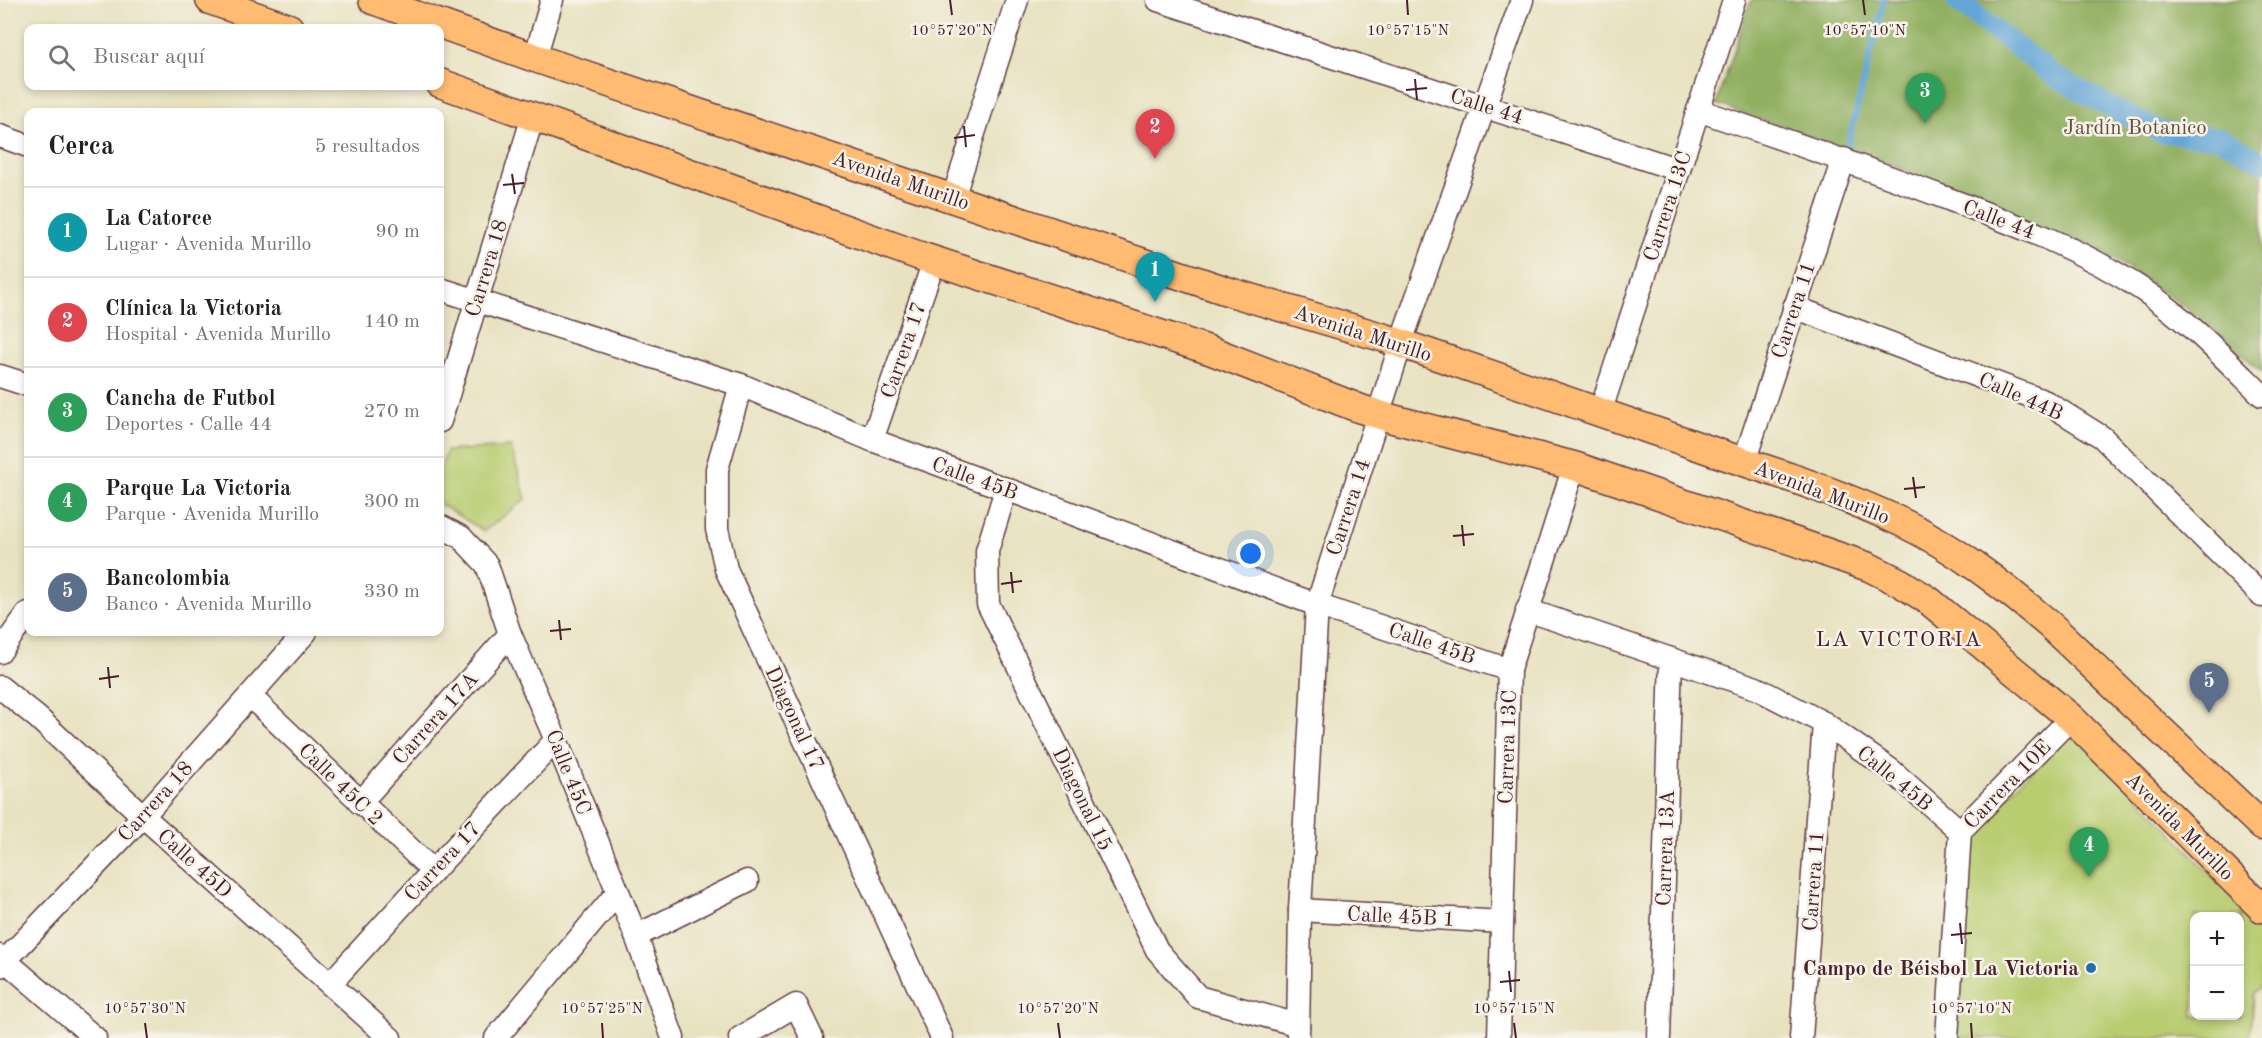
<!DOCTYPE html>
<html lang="es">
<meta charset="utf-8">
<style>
:root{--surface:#fff;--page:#f6f6f6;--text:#202124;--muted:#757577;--line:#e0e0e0;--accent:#1f6fb2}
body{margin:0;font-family:"Old Standard TT",serif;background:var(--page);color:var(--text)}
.controls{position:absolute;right:18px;bottom:18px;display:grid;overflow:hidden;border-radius:12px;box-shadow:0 3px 9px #0003}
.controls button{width:54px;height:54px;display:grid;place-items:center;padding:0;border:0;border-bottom:2px solid var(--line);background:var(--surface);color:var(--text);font:30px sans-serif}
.you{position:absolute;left:1251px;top:554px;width:21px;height:21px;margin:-15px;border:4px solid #fff;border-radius:50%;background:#1a73e8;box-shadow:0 0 0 9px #1a73e833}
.badge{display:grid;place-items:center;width:39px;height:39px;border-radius:50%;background:var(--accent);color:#fff;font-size:20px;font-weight:700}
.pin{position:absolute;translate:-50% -50px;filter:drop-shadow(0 2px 3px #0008)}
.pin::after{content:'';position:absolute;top:32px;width:21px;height:18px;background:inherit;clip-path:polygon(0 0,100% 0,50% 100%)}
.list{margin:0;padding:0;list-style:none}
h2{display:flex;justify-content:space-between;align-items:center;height:78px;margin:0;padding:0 24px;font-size:26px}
h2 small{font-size:20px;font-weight:400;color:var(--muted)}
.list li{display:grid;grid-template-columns:39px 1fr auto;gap:18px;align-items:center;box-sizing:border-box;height:90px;padding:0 24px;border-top:2px solid var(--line)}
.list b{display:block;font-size:22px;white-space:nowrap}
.list p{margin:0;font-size:20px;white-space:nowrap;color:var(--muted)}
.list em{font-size:20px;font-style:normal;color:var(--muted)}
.icon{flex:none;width:33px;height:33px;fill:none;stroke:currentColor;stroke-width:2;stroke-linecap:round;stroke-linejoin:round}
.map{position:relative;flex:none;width:2262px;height:1038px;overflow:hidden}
.search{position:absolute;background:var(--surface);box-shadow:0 3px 9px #0003;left:24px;top:24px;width:420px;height:66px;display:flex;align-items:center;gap:15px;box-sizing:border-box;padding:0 21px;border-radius:12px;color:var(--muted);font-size:22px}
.panel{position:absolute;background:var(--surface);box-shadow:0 3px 9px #0003;left:24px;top:108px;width:420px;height:528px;border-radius:12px}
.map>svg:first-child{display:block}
.green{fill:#b8cc6f;stroke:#81764d;stroke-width:1.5;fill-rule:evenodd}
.forest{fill:#92b062;stroke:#6e6846;stroke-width:1.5}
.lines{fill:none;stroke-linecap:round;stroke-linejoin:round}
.stream{stroke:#63a6d7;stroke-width:6}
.canal{stroke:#63a6d7;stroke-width:21}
.minor-casing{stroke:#623c42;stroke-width:25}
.major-casing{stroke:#623c42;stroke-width:31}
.minor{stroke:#fff;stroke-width:22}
.major{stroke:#ffbb71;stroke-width:28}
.ticks{fill:none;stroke:#4a1f2b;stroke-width:2}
.poi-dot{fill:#1f6fb2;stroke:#f7f3e8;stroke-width:2}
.labels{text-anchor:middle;stroke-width:5;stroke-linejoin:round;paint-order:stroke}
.street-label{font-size:21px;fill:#4a1f2b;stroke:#f7f3e8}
.park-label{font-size:21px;fill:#664a3c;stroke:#f7f3e8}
.poi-label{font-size:21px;font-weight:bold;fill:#4a1f2b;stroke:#f7f3e8;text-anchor:end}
.neighbourhood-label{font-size:22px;letter-spacing:1.5px;fill:#4a1f2b;stroke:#f7f3e8}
.ticks-label{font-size:15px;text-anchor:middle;fill:#4a1f2b;stroke:#f7f3e8;stroke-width:5;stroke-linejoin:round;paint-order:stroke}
</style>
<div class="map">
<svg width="2262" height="1038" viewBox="0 0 2262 1038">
<rect width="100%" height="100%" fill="#f7f3e8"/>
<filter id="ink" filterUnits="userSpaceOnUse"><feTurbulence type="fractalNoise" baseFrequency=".0167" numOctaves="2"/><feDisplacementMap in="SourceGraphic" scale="12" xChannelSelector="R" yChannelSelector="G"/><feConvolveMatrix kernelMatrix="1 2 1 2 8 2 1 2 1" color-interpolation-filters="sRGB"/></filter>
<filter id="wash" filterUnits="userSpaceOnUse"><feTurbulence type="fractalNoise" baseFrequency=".008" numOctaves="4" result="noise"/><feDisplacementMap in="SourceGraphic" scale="24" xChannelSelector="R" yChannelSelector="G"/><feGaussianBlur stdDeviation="1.35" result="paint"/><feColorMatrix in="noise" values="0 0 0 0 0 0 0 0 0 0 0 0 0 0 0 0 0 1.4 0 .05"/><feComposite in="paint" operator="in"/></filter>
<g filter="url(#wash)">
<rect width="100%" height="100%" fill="#e8e2c1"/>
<g class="green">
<path d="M511 447 526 499 484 531 440 504V470L447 451Z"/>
<path d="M2074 727 2262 930V986L2253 994 2250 1038H1957L1966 838ZM2194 916H2240V1016H2194Z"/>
</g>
<path class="forest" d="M1751 0H2262V372L2203 320 2131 270 2105 254 1888 163 1716 104Z"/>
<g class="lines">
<path class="stream" d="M1845 156 1884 0"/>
<path class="canal" d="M1956 0 2056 77 2114 109 2161 132 2221 138 2262 162"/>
</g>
</g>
<g filter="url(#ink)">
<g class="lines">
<defs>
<g id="minor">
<path d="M1158 0 1679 170"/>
<path d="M535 58 552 0"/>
<path d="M1698 110C1783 139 1867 168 1951 200 2017 225 2083 250 2143 290 2188 320 2224 358 2262 395"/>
<path d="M0 136 28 146"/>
<path d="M953 198 1017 0"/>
<path d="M440 289 741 385 872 440 1006 489 1317 605 1509 670"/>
<path d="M1794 307 2046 402 2102 437 2262 596"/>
<path d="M0 376 28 385"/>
<path d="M741 385 717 469V529L726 569 942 1038"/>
<path d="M1600 413 1734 0"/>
<path d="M440 421 533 116"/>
<path d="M872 440 934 261"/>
<path d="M1744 462 1844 159"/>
<path d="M1006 489 987 551 988 604 1157 950 1198 997 1298 1025"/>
<path d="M440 526 461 537 487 565 510 634 556 740 636 936 673 1038"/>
<path d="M1527 610 1756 688 1824 723 1892 771 1960 831"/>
<path d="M0 652 28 613"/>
<path d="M0 687 38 718 143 816 390 1038"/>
<path d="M250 696 433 871"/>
<path d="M360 803 510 634"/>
<path d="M1300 910 1502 922"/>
<path d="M636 936 747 881"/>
<path d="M0 956 95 1038"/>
<path d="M0 966 143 816 306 632"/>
<path d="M330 984 433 871 556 740"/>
<path d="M496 1038 617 893"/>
<path d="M740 1038 796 1005 812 1038"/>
<path d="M1298 1038 1300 910 1317 605 1406 328 1522 0"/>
<path d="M1499 1038 1509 670 1574 466"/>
<path d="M1659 1038 1671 659"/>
<path d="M1801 1038 1824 723"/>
<path d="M1947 1038 1960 831 2071 718"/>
</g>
<g id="major">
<path d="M210 0 289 28"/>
<path d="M373 0 535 58 1230 292 1385 338 1744 462C1797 479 1850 498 1901 522 1956 548 2005 587 2051 626L2262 826"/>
<path d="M440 83 920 256 1212 351 1361 409 1393 419 1574 466 1869 567 1901 583 1928 600 2071 718 2262 908"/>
</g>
</defs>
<use href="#minor" class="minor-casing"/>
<use href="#major" class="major-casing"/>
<use href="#minor" class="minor"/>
<use href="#major" class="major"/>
</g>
</g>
<path class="ticks" d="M950 0 952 15M1407 0 1408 15M1863 0 1865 15M1415 79 1417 100M1406 90 1427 88M964 126 966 147M954 138 975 135M512 174 515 194M503 185 524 183M1913 477 1916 498M1904 489 1925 487M1462 525 1464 546M1453 536 1474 534M1011 572 1013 593M1001 584 1022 581M559 620 561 640M550 631 571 629M108 667 110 688M99 679 119 676M1960 923 1962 944M1951 935 1972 933M1509 971 1511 992M1500 982 1520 980M145 1023 147 1038M602 1023 603 1038M1058 1023 1060 1038M1514 1023 1516 1038M1971 1023 1972 1038"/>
<circle class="poi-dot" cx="2091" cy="968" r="6"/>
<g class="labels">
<g class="street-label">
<text transform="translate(1487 106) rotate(18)" y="7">Calle 44</text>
<text transform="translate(901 180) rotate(19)" y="7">Avenida Murillo</text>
<text transform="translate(1667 206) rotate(-72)" y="7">Carrera 13C</text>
<text transform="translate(1999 219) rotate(21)" y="7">Calle 44</text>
<text transform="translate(486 268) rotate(-73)" y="7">Carrera 18</text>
<text transform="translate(1793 310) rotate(-72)" y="7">Carrera 11</text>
<text transform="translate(1363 333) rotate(18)" y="7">Avenida Murillo</text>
<text transform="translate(903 350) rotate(-71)" y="7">Carrera 17</text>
<text transform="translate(2021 396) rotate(24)" y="7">Calle 44B</text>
<text transform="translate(975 478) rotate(20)" y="7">Calle 45B</text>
<text transform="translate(1822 492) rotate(21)" y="7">Avenida Murillo</text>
<text transform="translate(1348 507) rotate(-72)" y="7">Carrera 14</text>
<text transform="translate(1432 643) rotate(19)" y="7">Calle 45B</text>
<text transform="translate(435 718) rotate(-48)" y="7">Carrera 17A</text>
<text transform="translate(795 718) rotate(65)" y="7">Diagonal 17</text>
<text transform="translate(1507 747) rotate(-88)" y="7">Carrera 13C</text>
<text transform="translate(569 772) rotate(68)" y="7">Calle 45C</text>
<text transform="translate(1895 778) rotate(39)" y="7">Calle 45B</text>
<text transform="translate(341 784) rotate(44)" y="7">Calle 45C 2</text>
<text transform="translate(2007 784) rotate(-46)" y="7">Carrera 10E</text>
<text transform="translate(1083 799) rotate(64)" y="7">Diagonal 15</text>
<text transform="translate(155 801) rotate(-48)" y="7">Carrera 18</text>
<text transform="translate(2180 826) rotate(45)" y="7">Avenida Murillo</text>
<text transform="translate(1665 848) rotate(-88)" y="7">Carrera 13A</text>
<text transform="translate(442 861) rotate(-47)" y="7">Carrera 17</text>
<text transform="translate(195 863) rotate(42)" y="7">Calle 45D</text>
<text transform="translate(1813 881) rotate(-86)" y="7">Carrera 11</text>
<text transform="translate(1401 916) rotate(3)" y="7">Calle 45B 1</text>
</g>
<g class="park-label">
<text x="2135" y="134">Jardín Botanico</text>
</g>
<g class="poi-label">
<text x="2079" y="975">Campo de Béisbol La Victoria</text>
</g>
<g class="neighbourhood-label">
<text x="1899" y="646">LA VICTORIA</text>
</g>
</g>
<g class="ticks-label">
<text x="952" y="35">10°57'20"N</text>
<text x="1408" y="35">10°57'15"N</text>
<text x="1865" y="35">10°57'10"N</text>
<text x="145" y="1013">10°57'30"N</text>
<text x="602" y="1013">10°57'25"N</text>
<text x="1058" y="1013">10°57'20"N</text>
<text x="1514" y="1013">10°57'15"N</text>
<text x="1971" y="1013">10°57'10"N</text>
</g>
</svg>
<div class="controls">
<button>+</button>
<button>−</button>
</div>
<div class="you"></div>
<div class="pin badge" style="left:1155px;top:302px;background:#0f9aa8">1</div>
<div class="pin badge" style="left:1155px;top:159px;background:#e0444e">2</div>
<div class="pin badge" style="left:1925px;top:123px;background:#2e9e5b">3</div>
<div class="pin badge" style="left:2089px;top:877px;background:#2e9e5b">4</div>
<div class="pin badge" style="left:2209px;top:713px;background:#5c6f8a">5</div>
<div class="search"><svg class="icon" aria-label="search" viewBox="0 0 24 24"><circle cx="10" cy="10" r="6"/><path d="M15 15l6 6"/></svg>Buscar aquí</div>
<section class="panel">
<h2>Cerca<small>5 resultados</small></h2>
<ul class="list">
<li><span class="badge" style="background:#0f9aa8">1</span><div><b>La Catorce</b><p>Lugar · Avenida Murillo</p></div><em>90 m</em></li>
<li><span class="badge" style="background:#e0444e">2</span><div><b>Clínica la Victoria</b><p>Hospital · Avenida Murillo</p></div><em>140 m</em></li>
<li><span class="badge" style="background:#2e9e5b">3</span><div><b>Cancha de Futbol</b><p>Deportes · Calle 44</p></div><em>270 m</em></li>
<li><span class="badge" style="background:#2e9e5b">4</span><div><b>Parque La Victoria</b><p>Parque · Avenida Murillo</p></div><em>300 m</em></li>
<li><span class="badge" style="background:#5c6f8a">5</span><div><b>Bancolombia</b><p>Banco · Avenida Murillo</p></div><em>330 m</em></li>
</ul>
</section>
</div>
